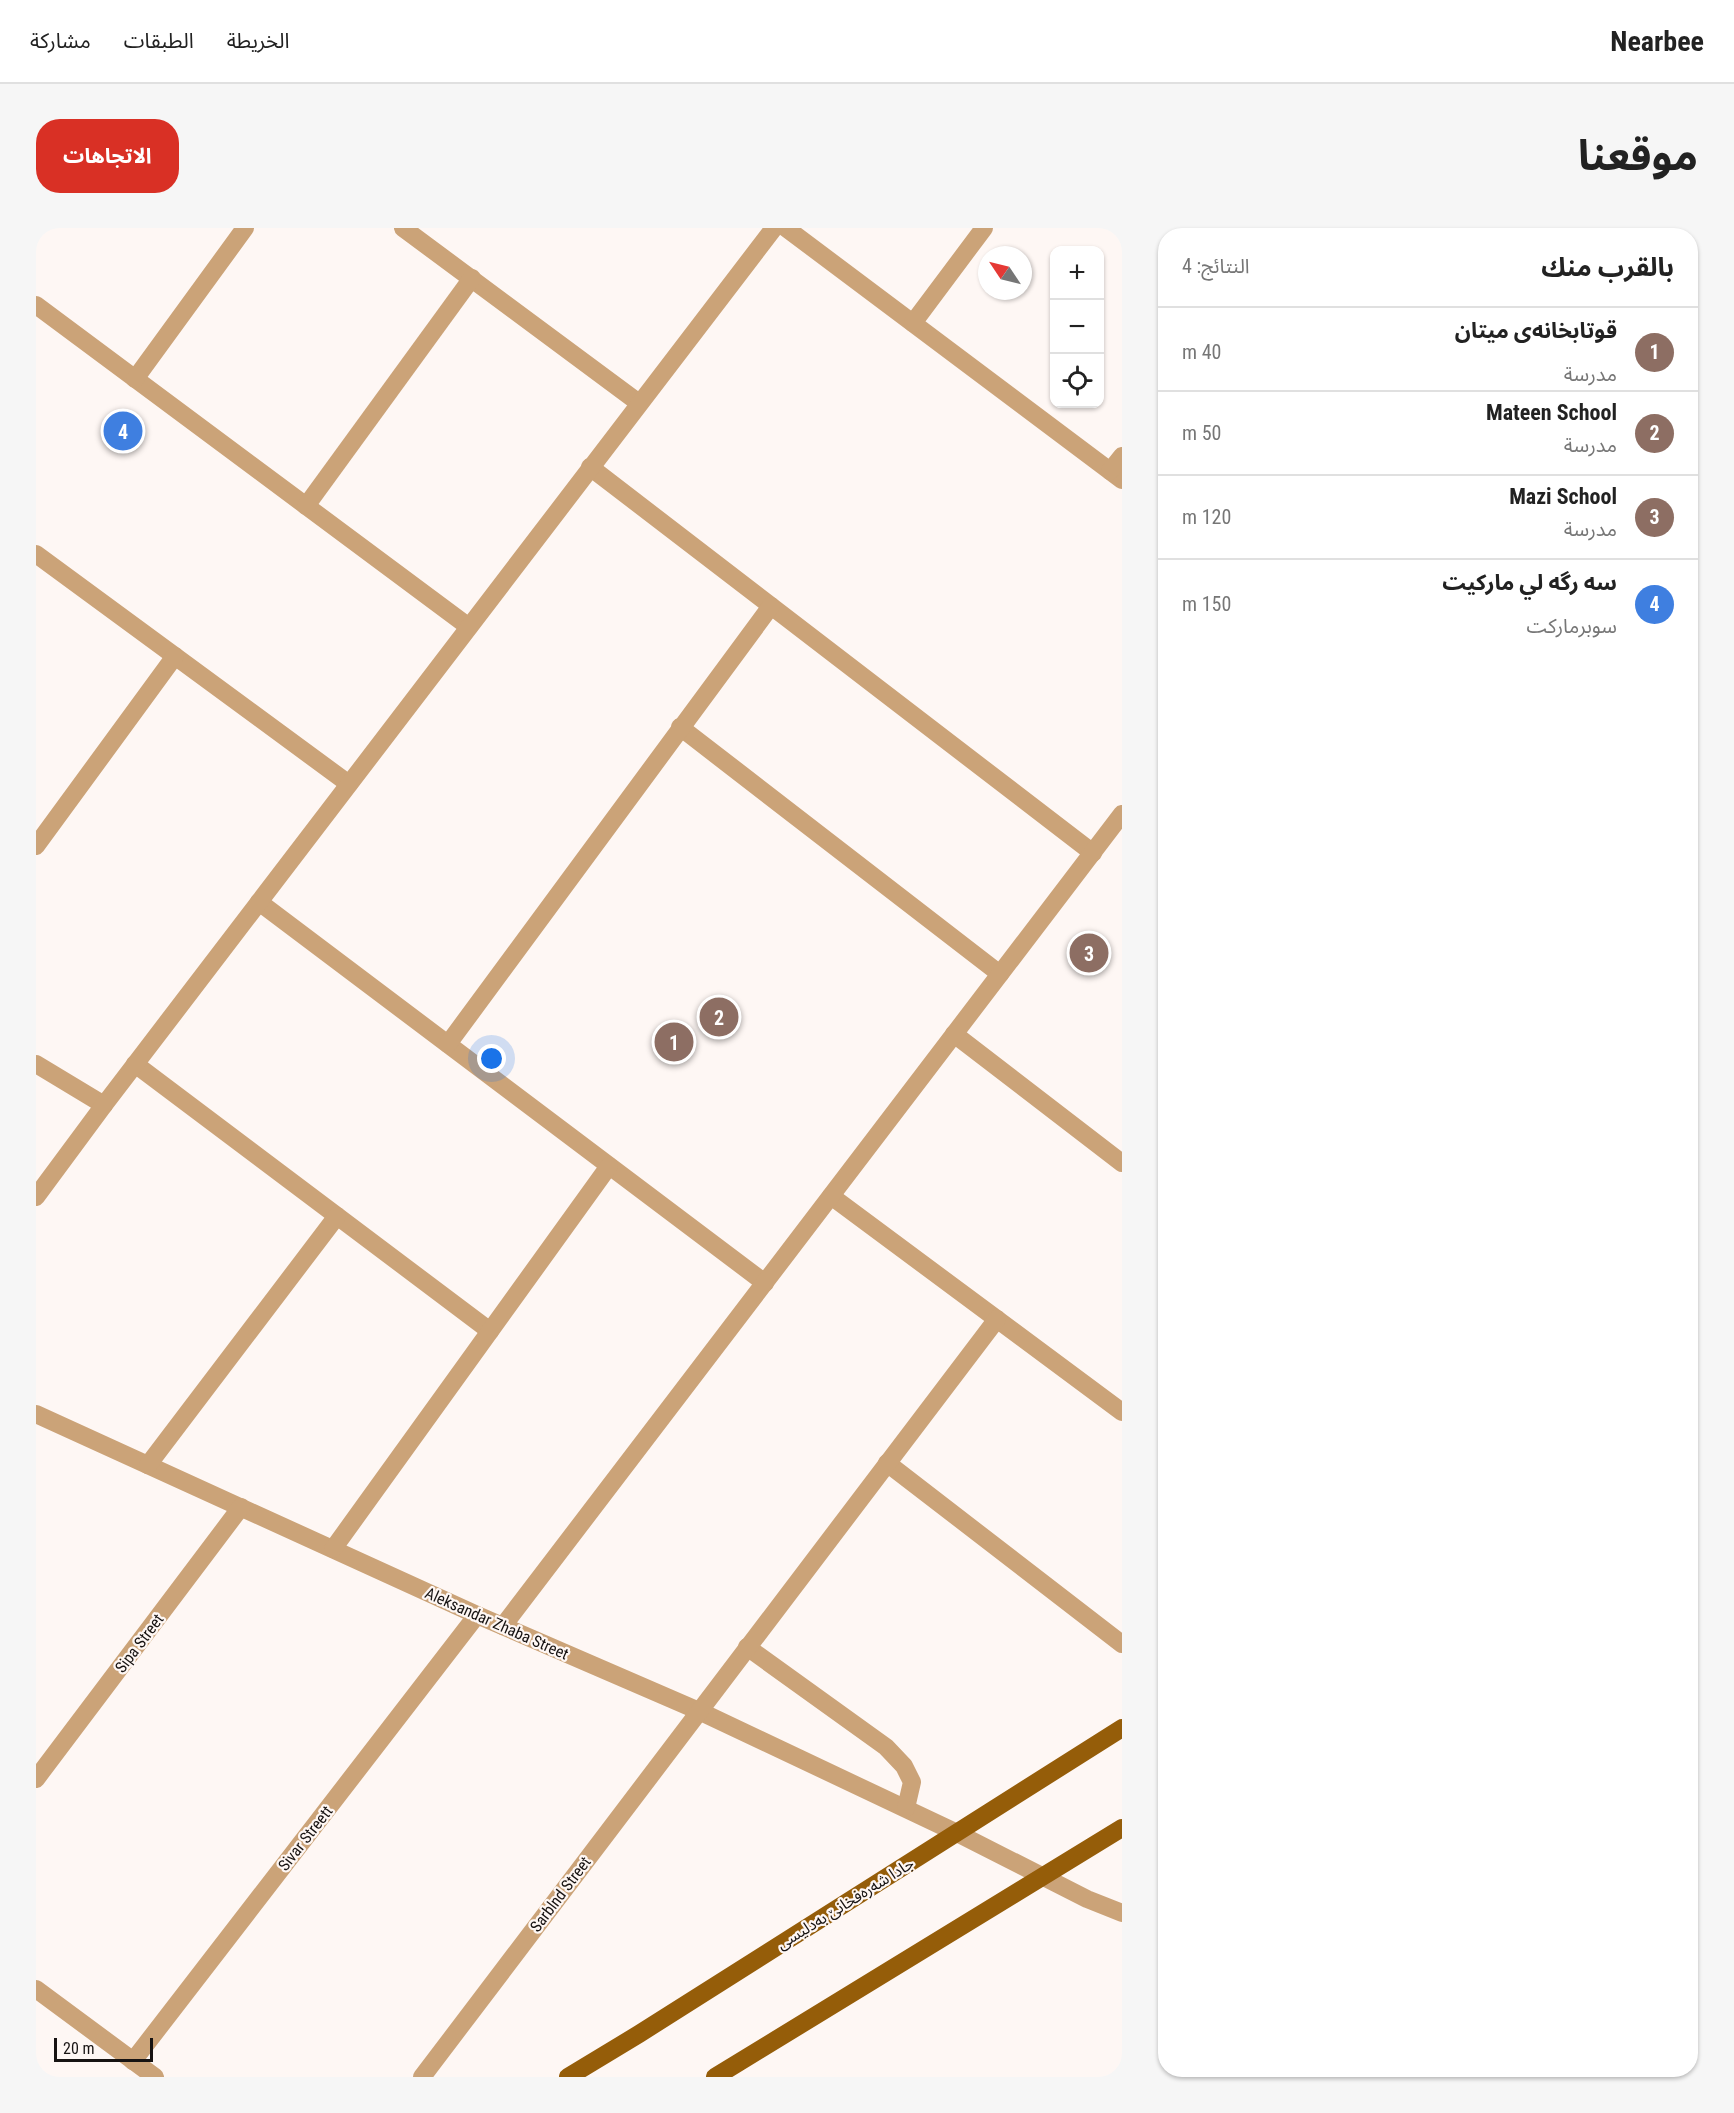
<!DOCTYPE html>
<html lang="ar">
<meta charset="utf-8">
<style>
:root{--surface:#fff;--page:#f6f6f6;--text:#222;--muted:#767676;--line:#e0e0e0;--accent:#d93025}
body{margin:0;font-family:"Roboto Condensed","Noto Sans Arabic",sans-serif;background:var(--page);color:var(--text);direction:rtl}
.controls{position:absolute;right:18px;top:18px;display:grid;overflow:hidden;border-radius:12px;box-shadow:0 2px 4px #0004}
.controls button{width:54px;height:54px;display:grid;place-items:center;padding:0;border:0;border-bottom:2px solid var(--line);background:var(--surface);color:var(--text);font:30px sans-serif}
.compass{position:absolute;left:942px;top:18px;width:54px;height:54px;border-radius:50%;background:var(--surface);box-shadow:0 2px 4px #0004;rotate:305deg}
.scale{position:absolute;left:18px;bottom:15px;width:99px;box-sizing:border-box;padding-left:6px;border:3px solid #171312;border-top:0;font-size:16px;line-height:21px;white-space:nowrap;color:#171312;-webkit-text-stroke:4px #fef7f4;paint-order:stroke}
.you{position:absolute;left:456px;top:831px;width:21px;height:21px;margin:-15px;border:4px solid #fff;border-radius:50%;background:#1a73e8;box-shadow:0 0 0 9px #1a73e833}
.badge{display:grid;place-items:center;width:39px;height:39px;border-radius:50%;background:var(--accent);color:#fff;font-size:20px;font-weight:700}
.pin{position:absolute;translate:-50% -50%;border:3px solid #fff;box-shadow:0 2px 6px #0006}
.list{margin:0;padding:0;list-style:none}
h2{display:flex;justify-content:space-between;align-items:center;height:78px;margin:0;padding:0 24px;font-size:26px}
h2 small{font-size:20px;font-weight:400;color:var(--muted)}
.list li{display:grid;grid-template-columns:39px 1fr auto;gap:18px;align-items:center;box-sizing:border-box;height:84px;padding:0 24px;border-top:2px solid var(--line)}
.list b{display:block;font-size:22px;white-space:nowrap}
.list p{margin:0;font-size:20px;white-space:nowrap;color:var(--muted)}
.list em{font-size:20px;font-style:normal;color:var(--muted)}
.icon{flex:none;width:33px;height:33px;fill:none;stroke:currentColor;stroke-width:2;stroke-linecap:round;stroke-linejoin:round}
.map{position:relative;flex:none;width:1086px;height:1849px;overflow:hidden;direction:ltr;border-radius:24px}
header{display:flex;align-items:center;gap:36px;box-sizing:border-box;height:84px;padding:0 30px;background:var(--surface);border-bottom:2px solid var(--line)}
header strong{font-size:28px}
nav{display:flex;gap:33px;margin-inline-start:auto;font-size:21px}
.intro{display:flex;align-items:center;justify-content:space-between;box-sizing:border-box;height:144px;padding:0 36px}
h1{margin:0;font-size:42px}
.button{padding:15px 27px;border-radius:24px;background:var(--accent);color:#fff;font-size:21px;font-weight:700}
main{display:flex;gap:36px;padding:0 36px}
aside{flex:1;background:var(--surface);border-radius:24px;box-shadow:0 2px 4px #0004}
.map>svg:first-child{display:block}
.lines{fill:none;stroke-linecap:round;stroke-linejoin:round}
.minor{stroke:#cba378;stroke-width:18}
.major{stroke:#955d09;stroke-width:18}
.labels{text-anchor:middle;stroke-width:4.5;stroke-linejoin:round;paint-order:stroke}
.street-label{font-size:16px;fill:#171312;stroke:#fef7f4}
</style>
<header>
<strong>Nearbee</strong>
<nav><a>الخريطة</a><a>الطبقات</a><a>مشاركة</a></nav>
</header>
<div class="intro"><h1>موقعنا</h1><a class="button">الاتجاهات</a></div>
<main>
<aside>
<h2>بالقرب منك<small>النتائج: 4</small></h2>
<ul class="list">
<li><span class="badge" style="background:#8d6e63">1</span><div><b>قوتابخانەی میتان</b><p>مدرسة</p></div><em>40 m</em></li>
<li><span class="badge" style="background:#8d6e63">2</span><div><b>Mateen School</b><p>مدرسة</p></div><em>50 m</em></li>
<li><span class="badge" style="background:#8d6e63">3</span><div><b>Mazi School</b><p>مدرسة</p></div><em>120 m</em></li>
<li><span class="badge" style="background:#3f7fe0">4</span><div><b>سه رگه لي ماركيت</b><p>سوبرماركت</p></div><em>150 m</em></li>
</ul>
</aside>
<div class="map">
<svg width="1086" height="1849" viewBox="0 0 1086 1849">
<rect width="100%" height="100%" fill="#fef7f4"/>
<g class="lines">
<g class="minor">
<path d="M367 0 603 175"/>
<path d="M750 0 1086 252"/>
<path d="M0 77 433 399"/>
<path d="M877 95 948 0"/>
<path d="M99 151 209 0"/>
<path d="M554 239 1057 625"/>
<path d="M1074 243 1086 228"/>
<path d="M270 278 436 50"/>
<path d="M0 326 313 556"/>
<path d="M644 499 964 746"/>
<path d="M0 618 139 428"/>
<path d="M223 674 729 1055"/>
<path d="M918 806 1086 935"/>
<path d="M412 816 735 378"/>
<path d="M0 836 68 877"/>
<path d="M99 836 454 1103"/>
<path d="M795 968 1086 1184"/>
<path d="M0 969 68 877 738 0"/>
<path d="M0 1186 441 1387 663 1483 921 1605 1051 1671 1086 1685"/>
<path d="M851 1235 1086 1416"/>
<path d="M112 1237 301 988"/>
<path d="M297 1321 573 938"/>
<path d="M467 1398 1086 586"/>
<path d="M711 1419 850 1519 868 1538 876 1554 870 1580"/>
<path d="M0 1551 205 1279"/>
<path d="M0 1761 119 1849"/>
<path d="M97 1833 441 1387"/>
<path d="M386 1849 961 1091"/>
</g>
<g class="major">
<path d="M532 1849 603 1806 1086 1500"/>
<path d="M679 1849 1086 1600"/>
</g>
</g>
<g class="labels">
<g class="street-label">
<text transform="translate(461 1395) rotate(24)" y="6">Aleksandar Zhaba Street</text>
<text transform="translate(103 1415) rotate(-53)" y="6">Sipa Street</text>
<text transform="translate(269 1610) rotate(-52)" y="6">Sivar Streett</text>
<text transform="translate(524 1666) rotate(-53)" y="6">Sarblnd Street</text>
<text transform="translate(809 1675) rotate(-32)" y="6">جادا شەرەفخانێ بەدلیسی</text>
</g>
</g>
</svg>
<div class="controls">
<button>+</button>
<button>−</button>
<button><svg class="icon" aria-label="locate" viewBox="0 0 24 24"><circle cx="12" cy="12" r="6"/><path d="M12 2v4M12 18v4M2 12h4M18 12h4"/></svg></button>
</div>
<svg class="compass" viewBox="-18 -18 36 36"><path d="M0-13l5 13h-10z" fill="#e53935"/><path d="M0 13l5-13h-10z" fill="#767676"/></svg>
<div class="scale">20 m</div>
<div class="you"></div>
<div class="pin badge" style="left:638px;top:814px;background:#8d6e63">1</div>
<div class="pin badge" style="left:683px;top:789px;background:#8d6e63">2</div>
<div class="pin badge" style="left:1053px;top:725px;background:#8d6e63">3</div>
<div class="pin badge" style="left:87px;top:203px;background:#3f7fe0">4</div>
</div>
</main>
